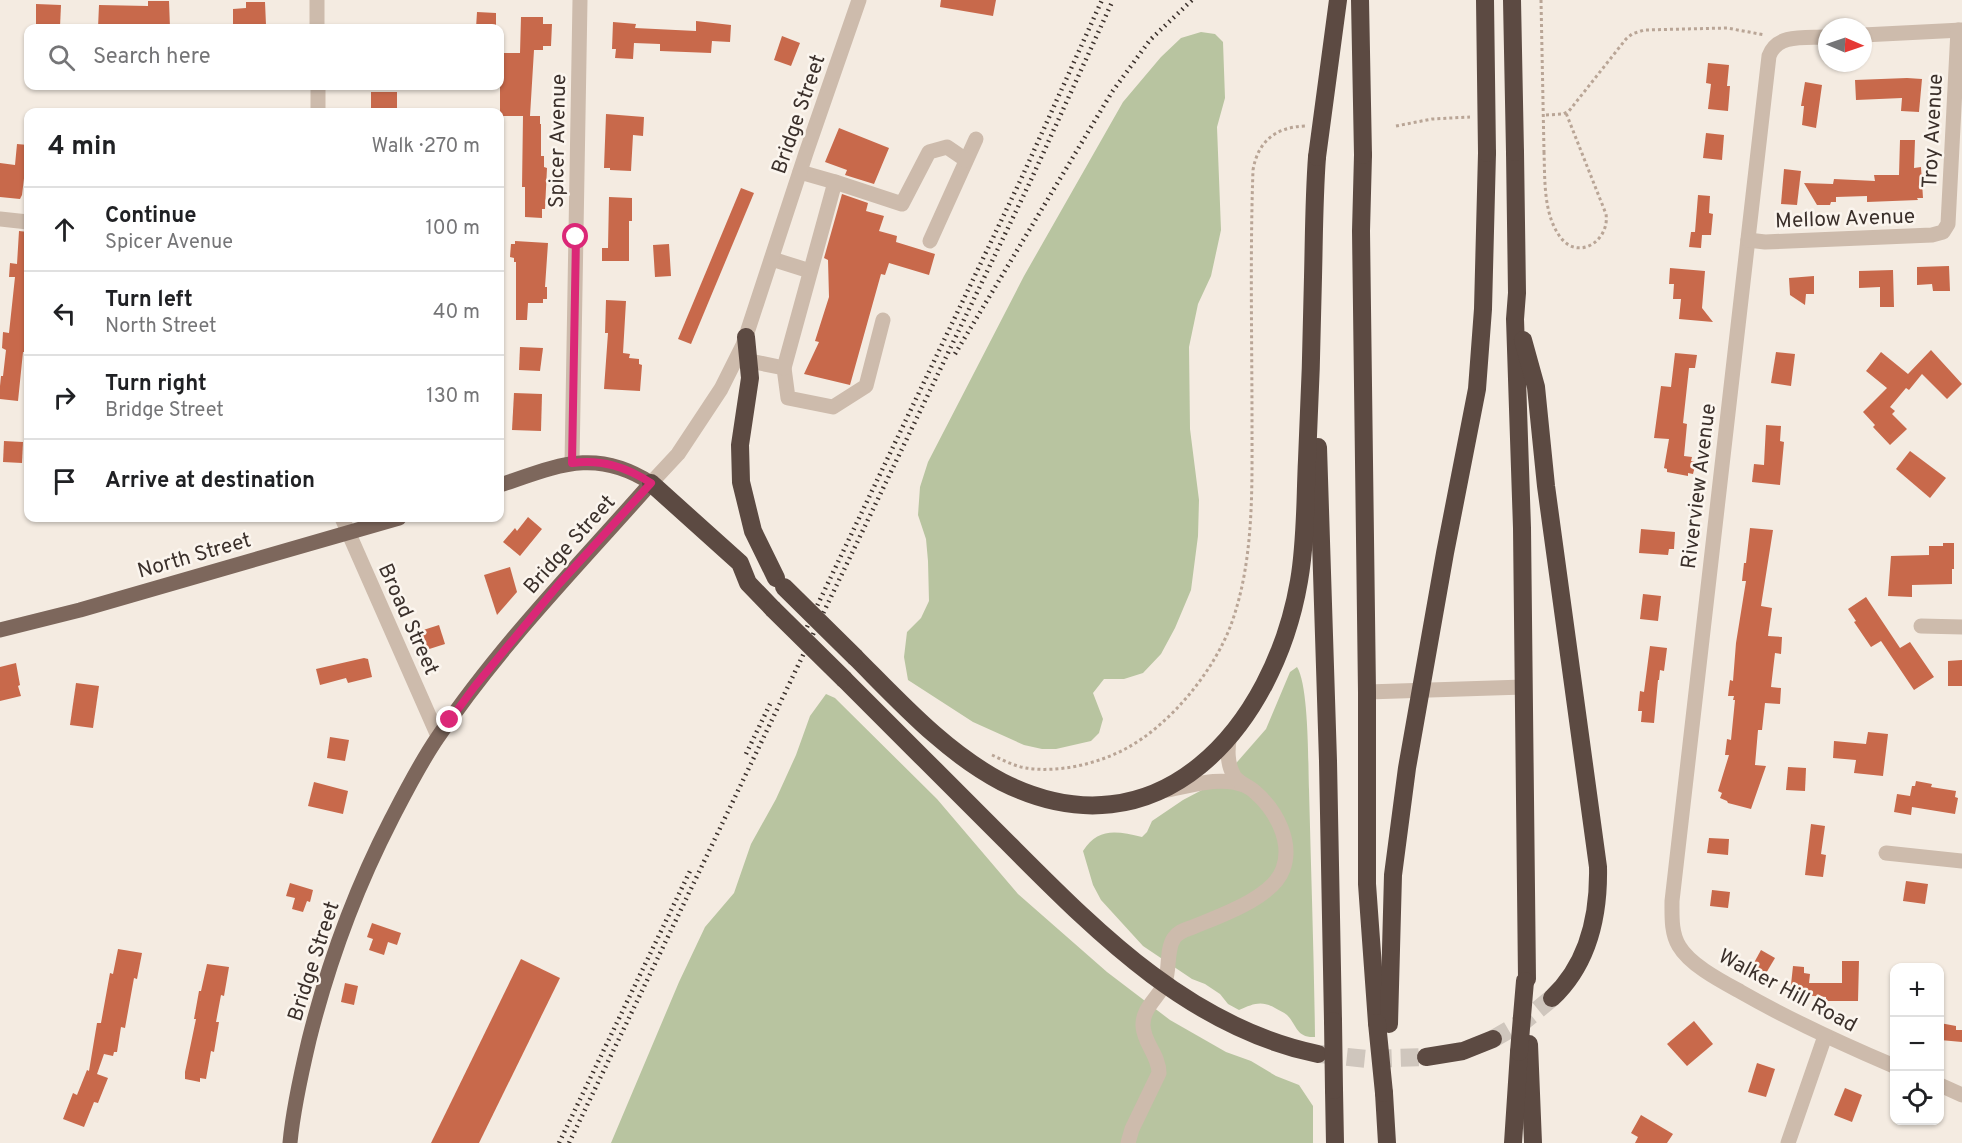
<!DOCTYPE html>
<meta charset="utf-8">
<style>
:root{--surface:#fff;--page:#f6f6f6;--text:#202124;--muted:#757577;--line:#e0e0e0}
body{margin:0;font-family:Overpass,sans-serif;background:var(--page);color:var(--text)}
.controls{position:absolute;right:18px;bottom:18px;display:grid;overflow:hidden;border-radius:12px;box-shadow:0 2px 4px #0004}
.controls button{width:54px;height:54px;display:grid;place-items:center;padding:0;border:0;border-bottom:2px solid var(--line);background:var(--surface);color:var(--text);font:30px sans-serif}
.compass{position:absolute;left:1818px;top:18px;width:54px;height:54px;border-radius:50%;background:var(--surface);box-shadow:0 2px 4px #0004;rotate:92deg}
.stop{position:absolute;width:18px;height:18px;margin:-14px;border:4px solid #db2777;border-radius:50%;background:#fff}
.stop.end{background:#db2777;border-color:#fff;box-shadow:0 2px 6px #0008}
.list{margin:0;padding:0;list-style:none}
h2{display:flex;justify-content:space-between;align-items:center;height:78px;margin:0;padding:0 24px;font-size:26px}
h2 small{font-size:20px;font-weight:400;color:var(--muted)}
.list li{display:grid;grid-template-columns:39px 1fr auto;gap:18px;align-items:center;box-sizing:border-box;height:84px;padding:0 24px;border-top:2px solid var(--line)}
.list b{display:block;font-size:22px;white-space:nowrap}
.list p{margin:0;font-size:20px;white-space:nowrap;color:var(--muted)}
.list em{font-size:20px;font-style:normal;color:var(--muted)}
.icon{flex:none;width:33px;height:33px;fill:none;stroke:currentColor;stroke-width:2;stroke-linecap:round;stroke-linejoin:round}
.map{position:relative;flex:none;width:1962px;height:1143px;overflow:hidden}
.search{position:absolute;background:var(--surface);box-shadow:0 2px 4px #0004;left:24px;top:24px;width:480px;height:66px;display:flex;align-items:center;gap:15px;box-sizing:border-box;padding:0 21px;border-radius:12px;color:var(--muted);font-size:22px}
.panel{position:absolute;background:var(--surface);box-shadow:0 2px 4px #0004;left:24px;top:108px;width:480px;height:414px;border-radius:12px}
.map>svg:first-child{display:block}
.green{fill:#b8c4a0}
.building{fill:#c8694b}
.lines{fill:none;stroke-linecap:round;stroke-linejoin:round}
.highway-tunnel{stroke:#cfc6bd;stroke-width:18;stroke-dasharray:18 9;stroke-linecap:butt}
.path{stroke:#b9a596;stroke-width:3;stroke-dasharray:3 3;stroke-linecap:butt}
.minor{stroke:#cdbbac;stroke-width:15}
.major{stroke:#7d675c;stroke-width:15}
.highway{stroke:#5c4a42;stroke-width:18}
.rail{stroke:#3b302b;stroke-width:4.5;stroke-dasharray:1.5 4.5;stroke-linecap:butt}
.path-bridge{stroke:#b9a596;stroke-width:3;stroke-dasharray:3 3;stroke-linecap:butt}
.highway-bridge{stroke:#5c4a42;stroke-width:18}
.route{stroke:#db2777;stroke-width:8}
.labels{text-anchor:middle;stroke-width:5;stroke-linejoin:round;paint-order:stroke}
.street-label{font-size:21px;fill:#3b302b;stroke:#fbf5ee}
</style>
<div class="map">
<svg width="1962" height="1143" viewBox="0 0 1962 1143">
<rect width="100%" height="100%" fill="#f4ebe1"/>
<g class="green">
<path d="M1201 32 1215 34 1223 42 1225 98 1217 127 1221 230 1211 276 1198 304 1189 347 1190 429 1199 500 1198 536 1191 590 1175 628 1161 654 1143 673 1124 679H1104L1093 693 1103 719 1099 733 1091 741 1056 749H1042L1024 745 973 722 908 680 904 657 907 632 921 618 929 601 928 561 926 539 918 515 920 487 928 462 1024 276 1123 102 1161 57 1181 38Z"/>
<path d="M1297 667C1309 686 1308 763 1309 789 1311 872 1314 954 1315 1037 1296 1038 1297 1025 1287 1015 1284 1012 1278 1010 1275 1008 1261 1000 1253 1004 1239 1010L1228 1004 1220 994 1205 984 1192 979 1143 946 1101 900 1093 885 1083 851C1098 827 1117 831 1142 837L1147 832 1152 821 1183 800 1219 781 1231 769 1266 729 1290 672Z"/>
<path d="M826 694 835 698 937 799 1018 894 1107 972 1170 1020 1226 1052 1251 1061 1276 1076 1299 1085 1313 1106V1143H611L679 982 705 927 734 893 751 844 776 799 796 755 810 716Z"/>
</g>
<g class="building">
<path d="M941 0H996L993 16 940 7Z"/>
<path d="M148 1H169L170 28H98L99 5 148 6Z"/>
<path d="M246 2H265L266 25H250V28H233V9L246 8Z"/>
<path d="M36 4 61 5 60 27 36 26Z"/>
<path d="M477 12 496 13V28H476Z"/>
<path d="M521 17H543V24H552L551 46H543V50H534L530 116H500V53H520Z"/>
<path d="M696 21 731 25 730 42 712 41 711 53 660 51V44L634 43 633 59 615 58 616 49H612L613 22 636 24 635 28 696 31Z"/>
<path d="M782 36 800 43 791 66 774 60Z"/>
<path d="M1708 63 1729 65 1727 86H1730L1728 111 1708 109 1711 84 1706 83Z"/>
<path d="M1907 78 1922 79 1919 112 1901 111 1902 98 1856 100 1855 80Z"/>
<path d="M1805 82 1822 85 1816 128 1802 125 1804 106H1801Z"/>
<rect x="371" y="92" width="26" height="20"/>
<path d="M606 114 644 117 643 136 633 135 631 171 610 170V168H604Z"/>
<path d="M523 116H540V124H541V156H544V167L547 168 545 209H542V218L525 217V187H522Z"/>
<path d="M839 128 889 148 874 184 845 175 847 170 825 162Z"/>
<path d="M1706 133 1724 135 1722 160 1703 158Z"/>
<path d="M1900 140H1915L1914 168 1921 167 1923 198H1917L1918 200 1867 202V196L1836 197V202H1831L1830 205H1817L1804 183 1833 184 1834 179 1875 181 1874 175H1899Z"/>
<path d="M17 144 28 145V163L27 170H25L22 195 20 199 0 197V163L15 165Z"/>
<path d="M1784 169 1801 171 1797 205 1781 204Z"/>
<path d="M741 188 754 193 691 344 678 339Z"/>
<path d="M842 194 868 203 866 211 884 216 879 231 897 236 896 242 935 254 929 275 889 263 885 275 881 274 850 385 804 374 819 342 815 341 829 297 828 260 824 258Z"/>
<path d="M1698 195 1710 196 1709 213 1713 214 1711 235H1702L1701 248 1689 247 1691 232H1695Z"/>
<path d="M609 197 632 198V221H629V261H602V248H608Z"/>
<path d="M19 231 28 232V352H23L18 401 0 399V386L1 376H3L6 350 2 348 3 332 9 333 15 277H9L10 263 17 264Z"/>
<path d="M515 241 548 243 545 287H547V299H543V303H528L527 320H516V262H514V258L510 257 511 244H515Z"/>
<path d="M669 244 671 276 655 277 653 245Z"/>
<path d="M1949 266 1950 291H1933L1932 284 1917 285V267Z"/>
<path d="M1670 268 1705 271 1702 308 1713 322 1679 319 1681 299H1673L1674 284H1669Z"/>
<path d="M1893 270 1894 307H1880V287L1859 288V271Z"/>
<path d="M1814 276V294H1806L1805 305 1790 295 1789 278Z"/>
<path d="M606 300 626 301 623 353 630 354 629 358 639 359V364L642 365 640 391 604 389 608 333H605Z"/>
<path d="M520 347 543 348 540 371 519 370Z"/>
<path d="M1931 350 1962 384 1947 399 1922 374 1909 390 1906 388 1890 407 1895 411 1892 414 1907 429 1890 445 1873 427 1875 425 1863 412 1887 388 1866 371 1881 352 1908 374Z"/>
<path d="M1776 352 1795 354 1791 386 1771 383Z"/>
<path d="M1675 353 1697 355 1695 368H1689L1683 423 1687 424 1684 456 1692 457 1691 461 1696 462 1693 474 1688 473V476L1667 472V469L1664 468 1669 439 1654 438 1661 386 1671 387Z"/>
<path d="M514 393 542 394 541 431 512 430Z"/>
<path d="M1766 425 1781 426 1780 441 1784 442 1780 485 1752 482 1754 464 1764 465Z"/>
<path d="M4 441 23 442 22 463 3 462Z"/>
<path d="M1910 451 1946 478 1930 498 1896 469Z"/>
<path d="M528 517 542 529 520 556 503 542 515 528 517 531Z"/>
<path d="M1750 528 1773 530 1761 606 1772 608 1768 636 1782 637 1781 654 1775 653 1771 687 1781 688 1780 704 1765 703 1762 730H1758L1755 765 1766 766 1751 809 1728 803 1727 801 1720 798 1722 793 1718 791 1729 755H1725L1727 739 1731 740 1735 700H1733L1734 696H1728L1730 680 1733 681 1736 643 1746 581H1742L1744 563H1746Z"/>
<path d="M1641 529 1675 532 1674 549H1669L1668 555 1639 553Z"/>
<path d="M1943 543H1954V569H1952V584L1912 585V597L1888 596 1891 556 1929 555V546H1943Z"/>
<path d="M510 567 517 592 497 615 484 575Z"/>
<path d="M1643 594 1661 596 1658 621 1640 619Z"/>
<path d="M1866 597 1900 648 1910 642 1934 677 1914 690 1881 641 1871 647 1854 622 1856 621 1848 609Z"/>
<path d="M439 625 445 644 423 651 417 632Z"/>
<path d="M1650 646 1667 648 1664 671 1660 670 1659 680H1658L1654 723 1641 722 1642 711H1638L1640 691 1644 692Z"/>
<path d="M364 658 368 659 372 677 348 683 346 678 320 685 316 669Z"/>
<path d="M1962 660V686H1948V661Z"/>
<path d="M16 663 20 685 18 686 21 696 0 701V667Z"/>
<path d="M76 683 99 686 93 728 70 725Z"/>
<path d="M1868 732 1888 734 1883 776 1854 773 1856 760 1833 758 1834 741 1866 744Z"/>
<path d="M330 737 349 740 345 761 327 758Z"/>
<path d="M1788 767 1806 768 1805 791 1786 790Z"/>
<path d="M1916 781 1932 784 1931 787 1956 791 1955 797 1958 798 1955 814 1912 807 1911 815 1894 812 1897 794 1910 796 1912 786H1915Z"/>
<path d="M314 782 348 791 343 814 308 806Z"/>
<path d="M1811 824 1825 826 1821 854 1826 855 1823 877 1805 875Z"/>
<path d="M1709 838 1729 839 1728 855 1707 853Z"/>
<path d="M1906 881 1928 884 1925 904 1903 901Z"/>
<path d="M290 883 313 890 310 902 307 901 303 912 292 909 295 898 286 896Z"/>
<path d="M1712 890 1730 892 1728 908 1710 906Z"/>
<path d="M372 923 401 933 397 945 388 942 384 955 369 950 373 939 367 937Z"/>
<path d="M118 949 142 953 137 979 134 978 125 1028 121 1027 117 1052H114L113 1056 104 1054 97 1074 108 1078 98 1103 94 1102 84 1127 63 1119 73 1093 77 1095 87 1070 89 1071 97 1023H101L110 973 113 974Z"/>
<path d="M1761 950 1775 958 1762 980 1749 972Z"/>
<path d="M521 959 560 978 479 1143H431Z"/>
<path d="M1842 961H1859L1858 1001H1826V997L1790 994 1793 966 1804 967V973L1810 974 1809 983H1842Z"/>
<path d="M207 964 229 967 224 996 221 995 216 1022H219L214 1052 211 1051 206 1079 200 1078V1082L185 1079V1072L196 1019H194L199 991H201Z"/>
<path d="M345 983 358 986 354 1005 341 1002Z"/>
<path d="M1694 1021 1713 1044 1687 1066 1667 1044Z"/>
<path d="M1940 1023 1956 1026V1030H1962V1042L1940 1040Z"/>
<path d="M1757 1063 1775 1069 1766 1097 1748 1092Z"/>
<path d="M1845 1088 1862 1095 1852 1122 1834 1115Z"/>
<path d="M1641 1115 1673 1134 1667 1143H1635L1638 1137 1631 1133Z"/>
</g>
<g class="lines">
<g class="highway-tunnel">
<path d="M1493 1039 1524 1021 1552 998"/>
<path d="M1320 1054 1367 1059 1426 1057"/>
</g>
<g class="path">
<path d="M1546 115 1563 114 1569 111 1626 39 1632 34 1644 30 1727 28 1765 35"/>
<path d="M1396 126 1432 119 1470 117"/>
<path d="M1544 152C1545 179 1543 215 1561 238 1579 261 1610 240 1606 214L1566 113"/>
<path d="M992 755C1003 760 1014 766 1026 768 1058 773 1098 764 1127 748 1171 724 1215 670 1232 622 1254 559 1252 490 1252 424 1252 339 1250 254 1253 170 1258 141 1276 127 1305 126"/>
</g>
<g class="minor">
<path d="M317 0V28"/>
<path d="M1863 35 1962 30"/>
<path d="M1827 37C1806 38 1777 33 1769 56L1672 901C1672 916 1671 933 1679 946 1690 965 1721 981 1741 992 1790 1020 1842 1044 1894 1066"/>
<path d="M318 86V112"/>
<path d="M800 172 835 182"/>
<path d="M0 219 28 222"/>
<path d="M1748 240 1765 242 1932 235 1943 232 1948 224 1958 30"/>
<path d="M930 241 976 139"/>
<path d="M772 259 810 271"/>
<path d="M750 361 784 368 788 398 833 407 866 386 883 320"/>
<path d="M784 368 835 182 902 204 929 152 947 147 966 160"/>
<path d="M572 463 580 0"/>
<path d="M651 483 678 454 721 389 743 345 806 153 859 0"/>
<path d="M342 518 438 736"/>
<path d="M1921 626 1962 627"/>
<path d="M1367 692 1524 687"/>
<path d="M1162 791C1187 787 1219 775 1244 785"/>
<path d="M1886 853 1962 861"/>
<path d="M1940 1085 1962 1095"/>
<path d="M1128 1143 1132 1129 1159 1073C1159 1055 1144 1044 1143 1026 1142 1007 1160 997 1165 982 1170 969 1166 950 1174 938 1179 931 1185 930 1193 927 1219 916 1273 898 1283 869 1293 842 1276 810 1255 792 1249 786 1238 783 1234 776 1227 764 1227 748 1230 736"/>
<path d="M1788 1143 1825 1036"/>
</g>
<g class="major">
<path d="M0 630 80 610 399 518"/>
<path d="M290 1143C293 1109 301 1074 309 1040 328 964 355 890 391 820 406 791 420 763 438 737 500 645 578 566 651 483 595 447 557 466 500 485"/>
</g>
<g class="highway">
<path d="M1515 152 1517 293 1515 319 1522 528 1527 979"/>
<path d="M1363 155 1361 231 1367 692V884L1377 1023"/>
<path d="M746 337 750 378 740 445 741 482 753 531 776 578"/>
<path d="M1523 340 1536 387 1546 486 1598 867C1599 915 1588 964 1552 998"/>
<path d="M1318 447 1328 761 1333 1021"/>
<path d="M651 483 740 563 748 583 773 609"/>
<path d="M855 657C900 702 945 752 1002 782 1159 861 1274 726 1299 581 1306 541 1305 500 1307 460 1310 399 1312 338 1313 277 1314 237 1314 197 1317 157"/>
<path d="M844 679C898 733 951 786 1005 840 1095 930 1188 1027 1318 1054"/>
<path d="M1389 1024 1393 875 1407 768 1445 553 1477 389 1483 309 1487 153"/>
<path d="M1529 1044 1533 1143"/>
<path d="M1426 1057 1463 1051 1493 1039"/>
<path d="M1334 1090 1335 1143"/>
<path d="M1384 1093 1387 1143"/>
<path d="M1513 1143 1519 1052"/>
</g>
<g class="rail">
<path d="M955 354 1112 92 1150 40 1192 0"/>
<path d="M807 627 1022 177 1102 0"/>
<path d="M746 754 772 700"/>
<path d="M559 1143 690 871"/>
<path d="M569 1143 1030 182 1113 0"/>
</g>
<path class="path-bridge" d="M1541 0 1544 152"/>
<g class="highway-bridge">
<path d="M1360 0 1363 155"/>
<path d="M1485 0 1487 153"/>
<path d="M1512 0 1515 152"/>
<path d="M1317 157 1338 0"/>
<path d="M784 587 855 657"/>
<path d="M773 609 844 679"/>
<path d="M1333 1021 1334 1090"/>
<path d="M1377 1023 1384 1093"/>
<path d="M1519 1052 1525 981"/>
</g>
</g>
<g class="lines">
<path class="route" d="M450 720 475 686 559 584 651 483C626 467 602 459 572 463L576 237"/>
</g>
<g class="labels">
<g class="street-label">
<text transform="translate(798 114) rotate(-71)" y="7">Bridge Street</text>
<text transform="translate(1932 131) rotate(-87)" y="7">Troy Avenue</text>
<text transform="translate(557 141) rotate(-89)" y="7">Spicer Avenue</text>
<text transform="translate(1845 218) rotate(-2)" y="7">Mellow Avenue</text>
<text transform="translate(1698 486) rotate(-83)" y="7">Riverview Avenue</text>
<text transform="translate(569 544) rotate(-48)" y="7">Bridge Street</text>
<text transform="translate(194 555) rotate(-16)" y="7">North Street</text>
<text transform="translate(409 619) rotate(66)" y="7">Broad Street</text>
<text transform="translate(313 961) rotate(-72)" y="7">Bridge Street</text>
<text transform="translate(1788 990) rotate(28)" y="7">Walker Hill Road</text>
</g>
</g>
</svg>
<div class="controls">
<button>+</button>
<button>−</button>
<button><svg class="icon" aria-label="locate" viewBox="0 0 24 24"><circle cx="12" cy="12" r="6"/><path d="M12 2v4M12 18v4M2 12h4M18 12h4"/></svg></button>
</div>
<svg class="compass" viewBox="-18 -18 36 36"><path d="M0-13l5 13h-10z" fill="#e53935"/><path d="M0 13l5-13h-10z" fill="#757577"/></svg>
<div class="stop" style="left:576px;top:237px"></div>
<div class="stop end" style="left:450px;top:720px"></div>
<div class="search"><svg class="icon" aria-label="search" viewBox="0 0 24 24"><circle cx="10" cy="10" r="6"/><path d="M15 15l6 6"/></svg>Search here</div>
<section class="panel">
<h2>4 min<small>Walk · 270 m</small></h2>
<ul class="list">
<li><svg class="icon" aria-label="ahead" viewBox="0 0 24 24"><path d="M12 20V5M6 11l6-6 6 6"/></svg><div><b>Continue</b><p>Spicer Avenue</p></div><em>100 m</em></li>
<li><svg class="icon" aria-label="left" viewBox="0 0 24 24"><path d="M17 20v-9H6M10 6l-5 5 5 5"/></svg><div><b>Turn left</b><p>North Street</p></div><em>40 m</em></li>
<li><svg class="icon" aria-label="right" viewBox="0 0 24 24"><path d="M7 20v-9h11M14 6l5 5-5 5"/></svg><div><b>Turn right</b><p>Bridge Street</p></div><em>130 m</em></li>
<li><svg class="icon" aria-label="arrive" viewBox="0 0 24 24"><path d="M6 21V4h12l-3 4 3 4H6"/></svg><div><b>Arrive at destination</b></div></li>
</ul>
</section>
</div>
